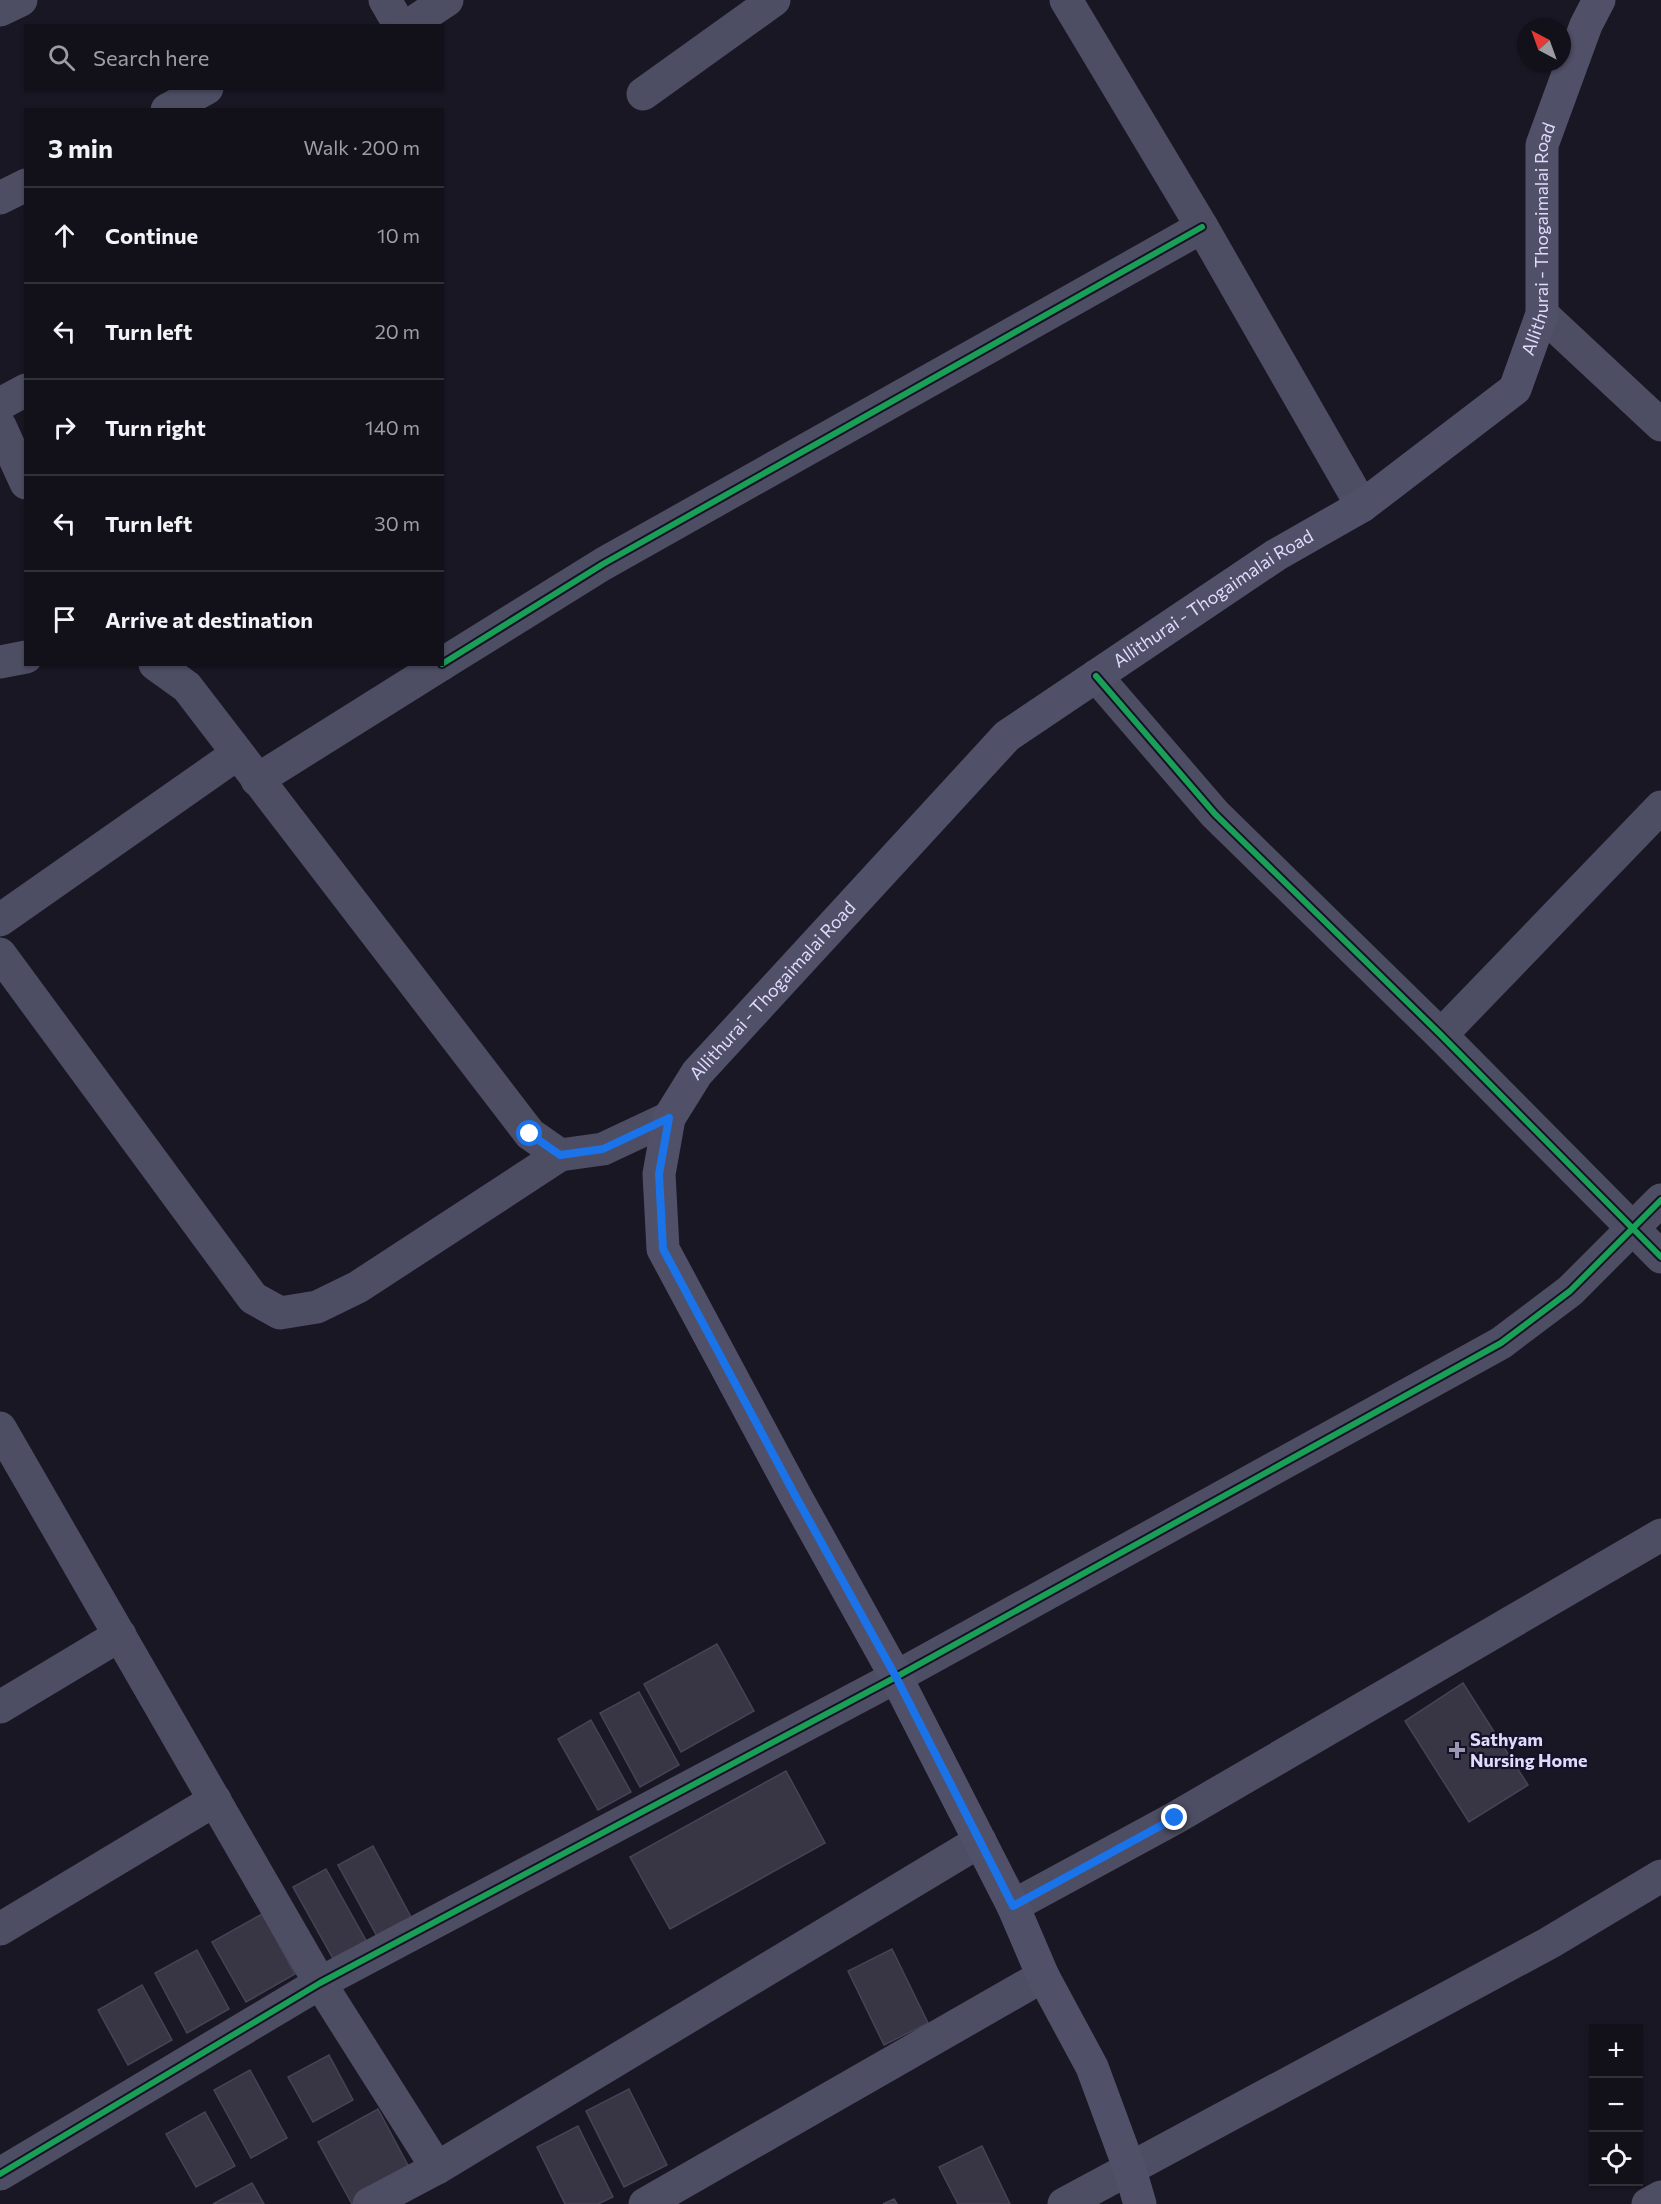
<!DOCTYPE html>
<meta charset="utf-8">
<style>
:root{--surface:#12111a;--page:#1f1f27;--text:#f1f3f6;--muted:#9c9da2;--line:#313139}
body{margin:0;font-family:Commissioner,sans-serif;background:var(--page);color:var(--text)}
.controls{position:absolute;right:18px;bottom:18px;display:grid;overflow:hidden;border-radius:0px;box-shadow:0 2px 4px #0004}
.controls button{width:54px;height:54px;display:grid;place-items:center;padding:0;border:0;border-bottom:2px solid var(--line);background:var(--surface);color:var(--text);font:30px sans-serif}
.compass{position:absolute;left:1517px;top:18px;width:54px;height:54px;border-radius:50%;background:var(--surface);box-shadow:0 2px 4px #0004;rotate:319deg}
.stop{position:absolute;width:18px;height:18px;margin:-14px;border:4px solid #1a73e8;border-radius:50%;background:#fff}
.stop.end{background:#1a73e8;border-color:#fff;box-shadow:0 2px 6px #0008}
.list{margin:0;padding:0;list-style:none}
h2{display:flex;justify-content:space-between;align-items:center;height:78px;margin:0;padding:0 24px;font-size:26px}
h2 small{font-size:20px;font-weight:400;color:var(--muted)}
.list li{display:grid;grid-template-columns:39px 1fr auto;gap:18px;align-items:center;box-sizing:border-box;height:96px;padding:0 24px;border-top:2px solid var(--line)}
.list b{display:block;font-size:22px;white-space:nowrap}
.list em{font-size:20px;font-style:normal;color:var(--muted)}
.icon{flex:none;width:33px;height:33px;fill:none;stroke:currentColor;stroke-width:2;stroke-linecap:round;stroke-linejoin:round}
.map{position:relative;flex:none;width:1661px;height:2204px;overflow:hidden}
.search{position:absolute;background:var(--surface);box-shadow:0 2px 4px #0004;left:24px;top:24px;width:420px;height:66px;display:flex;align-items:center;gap:15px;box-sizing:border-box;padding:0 21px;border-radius:0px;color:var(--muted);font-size:22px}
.panel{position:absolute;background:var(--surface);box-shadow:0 2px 4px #0004;left:24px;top:108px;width:420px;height:558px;border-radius:0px}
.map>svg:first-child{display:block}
.building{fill:#383544;stroke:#464356;stroke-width:1.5}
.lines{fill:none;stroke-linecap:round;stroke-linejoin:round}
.minor{stroke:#4d4d63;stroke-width:33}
.tertiary{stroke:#4d4d63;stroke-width:33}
.secondary{stroke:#505069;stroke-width:33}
.cycleway-casing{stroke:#151228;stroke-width:10}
.cycleway{stroke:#1a9f57;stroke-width:6}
.route{stroke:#1a73e8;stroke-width:8}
.poi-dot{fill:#9996b1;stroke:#151228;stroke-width:2}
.labels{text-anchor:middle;stroke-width:4.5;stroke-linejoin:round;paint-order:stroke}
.street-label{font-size:18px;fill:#dfdbfd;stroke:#151228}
.poi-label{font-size:18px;font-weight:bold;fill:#dfdbfd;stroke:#151228;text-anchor:start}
</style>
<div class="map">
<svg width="1661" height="2204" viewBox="0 0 1661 2204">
<rect width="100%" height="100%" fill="#181723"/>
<g class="building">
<path d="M717 1644 754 1711 681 1752 644 1684Z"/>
<path d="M1463 1683 1528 1785 1469 1822 1405 1721Z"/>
<path d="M639 1692 679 1765 640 1787 600 1713Z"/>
<path d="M591 1720 631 1792 598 1810 558 1739Z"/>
<path d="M786 1771 825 1843 670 1929 630 1857Z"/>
<path d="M373 1846 412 1919 378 1938 338 1865Z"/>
<path d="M326 1869 368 1944 335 1962 293 1887Z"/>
<path d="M262 1914 295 1974 246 2002 212 1942Z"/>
<path d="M892 1949 928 2023 884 2045 848 1971Z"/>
<path d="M197 1950 229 2009 187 2033 155 1973Z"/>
<path d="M142 1985 172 2040 128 2065 98 2010Z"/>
<path d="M329 2055 353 2100 313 2122 288 2077Z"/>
<path d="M250 2070 287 2138 251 2158 214 2090Z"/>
<path d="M629 2089 667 2165 624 2187 586 2111Z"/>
<path d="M378 2109 411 2171 352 2204 318 2142Z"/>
<path d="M205 2112 235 2166 196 2187 166 2134Z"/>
<path d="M578 2126 613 2197 598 2204H565L537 2147Z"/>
<path d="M982 2146 1010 2204H958L939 2167Z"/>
<path d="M252 2183 264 2204H213Z"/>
<path d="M894 2199 897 2204H883Z"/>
</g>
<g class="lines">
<g class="minor">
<path d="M385 0 400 26"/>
<path d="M1066 0 1202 227 1362 506"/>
<path d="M0 10 21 0"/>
<path d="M408 26 447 0"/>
<path d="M643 94 774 0"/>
<path d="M167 110 207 88"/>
<path d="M0 198 26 185"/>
<path d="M1542 314 1661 425"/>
<path d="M0 404 26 390"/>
<path d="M0 426 26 483"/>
<path d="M442 664 603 564 1202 227"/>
<path d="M1096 676 1215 814 1441 1035 1661 1257"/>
<path d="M257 780 442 664"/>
<path d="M0 920 237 754"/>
<path d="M0 954 253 1298 280 1313 317 1307 358 1287 560 1155"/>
<path d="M1441 1035 1661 807"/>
<path d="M0 1428 320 1983 437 2168"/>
<path d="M0 1707 120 1635"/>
<path d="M1013 1906 1175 1818 1661 1535"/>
<path d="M0 1929 215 1800"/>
<path d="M0 2174 320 1983 896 1677 1501 1343 1570 1291 1661 1200"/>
<path d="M369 2204 437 2168 980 1841"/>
<path d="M645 2204 1043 1976"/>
<path d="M1064 2204 1549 1943 1661 1876"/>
<path d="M1648 2204 1661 2197"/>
</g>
<g class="tertiary">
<path d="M0 662 26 657"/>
<path d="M155 664 187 687 530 1134 560 1155 603 1149 669 1118"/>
</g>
<path class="secondary" id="s1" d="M1140 2204 1129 2167 1092 2067 1043 1976 1013 1906 896 1677 796 1497 663 1249 659 1174 669 1118 697 1073 1007 736 1276 555 1362 506 1515 389 1542 314V145L1586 25 1599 0"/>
<defs>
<g id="cycleway">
<path d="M442 664 603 564 1202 227"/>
<path d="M1096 676 1215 814 1441 1035 1661 1257"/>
<path d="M0 2174 320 1983 896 1677 1501 1343 1570 1291 1661 1200"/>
</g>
</defs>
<use href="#cycleway" class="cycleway-casing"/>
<use href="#cycleway" class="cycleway"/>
</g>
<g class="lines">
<path class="route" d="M530 1134 560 1155 603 1149 669 1118 659 1174 663 1249 796 1497 896 1677 1013 1906 1175 1818"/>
</g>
<path class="poi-dot" d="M1454 1741h6v6h6v6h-6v6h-6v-6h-6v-6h6z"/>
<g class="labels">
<g class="street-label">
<text dy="6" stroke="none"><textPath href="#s1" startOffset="2482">Allithurai - Thogaimalai Road</textPath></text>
<text dy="6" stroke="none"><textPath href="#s1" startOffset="1960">Allithurai - Thogaimalai Road</textPath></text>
<text dy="6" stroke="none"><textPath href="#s1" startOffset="1366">Allithurai - Thogaimalai Road</textPath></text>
</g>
<g class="poi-label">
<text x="1470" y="1746">Sathyam<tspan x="1470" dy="21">Nursing Home</tspan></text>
</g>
</g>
</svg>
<div class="controls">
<button>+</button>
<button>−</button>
<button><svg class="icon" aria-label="locate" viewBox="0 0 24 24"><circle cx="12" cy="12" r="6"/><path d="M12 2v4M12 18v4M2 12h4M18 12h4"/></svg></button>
</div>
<svg class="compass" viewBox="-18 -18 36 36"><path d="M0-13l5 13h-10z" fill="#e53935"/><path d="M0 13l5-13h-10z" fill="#9c9da2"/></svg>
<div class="stop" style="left:530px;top:1134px"></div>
<div class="stop end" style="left:1175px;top:1818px"></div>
<div class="search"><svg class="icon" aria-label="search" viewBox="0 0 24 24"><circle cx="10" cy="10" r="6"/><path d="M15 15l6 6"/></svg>Search here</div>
<section class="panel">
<h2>3 min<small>Walk · 200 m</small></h2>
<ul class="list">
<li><svg class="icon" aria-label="ahead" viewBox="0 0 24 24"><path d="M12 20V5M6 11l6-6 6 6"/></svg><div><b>Continue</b></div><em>10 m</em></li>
<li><svg class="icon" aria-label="left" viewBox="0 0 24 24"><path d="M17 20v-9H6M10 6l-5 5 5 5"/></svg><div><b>Turn left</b></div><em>20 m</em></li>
<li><svg class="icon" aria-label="right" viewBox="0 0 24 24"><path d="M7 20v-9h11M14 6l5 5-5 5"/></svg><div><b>Turn right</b></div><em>140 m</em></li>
<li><svg class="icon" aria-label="left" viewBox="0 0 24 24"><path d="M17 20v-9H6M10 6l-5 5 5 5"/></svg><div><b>Turn left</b></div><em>30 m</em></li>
<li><svg class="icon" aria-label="arrive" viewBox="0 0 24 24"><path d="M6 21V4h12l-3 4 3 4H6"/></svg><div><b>Arrive at destination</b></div></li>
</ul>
</section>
</div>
